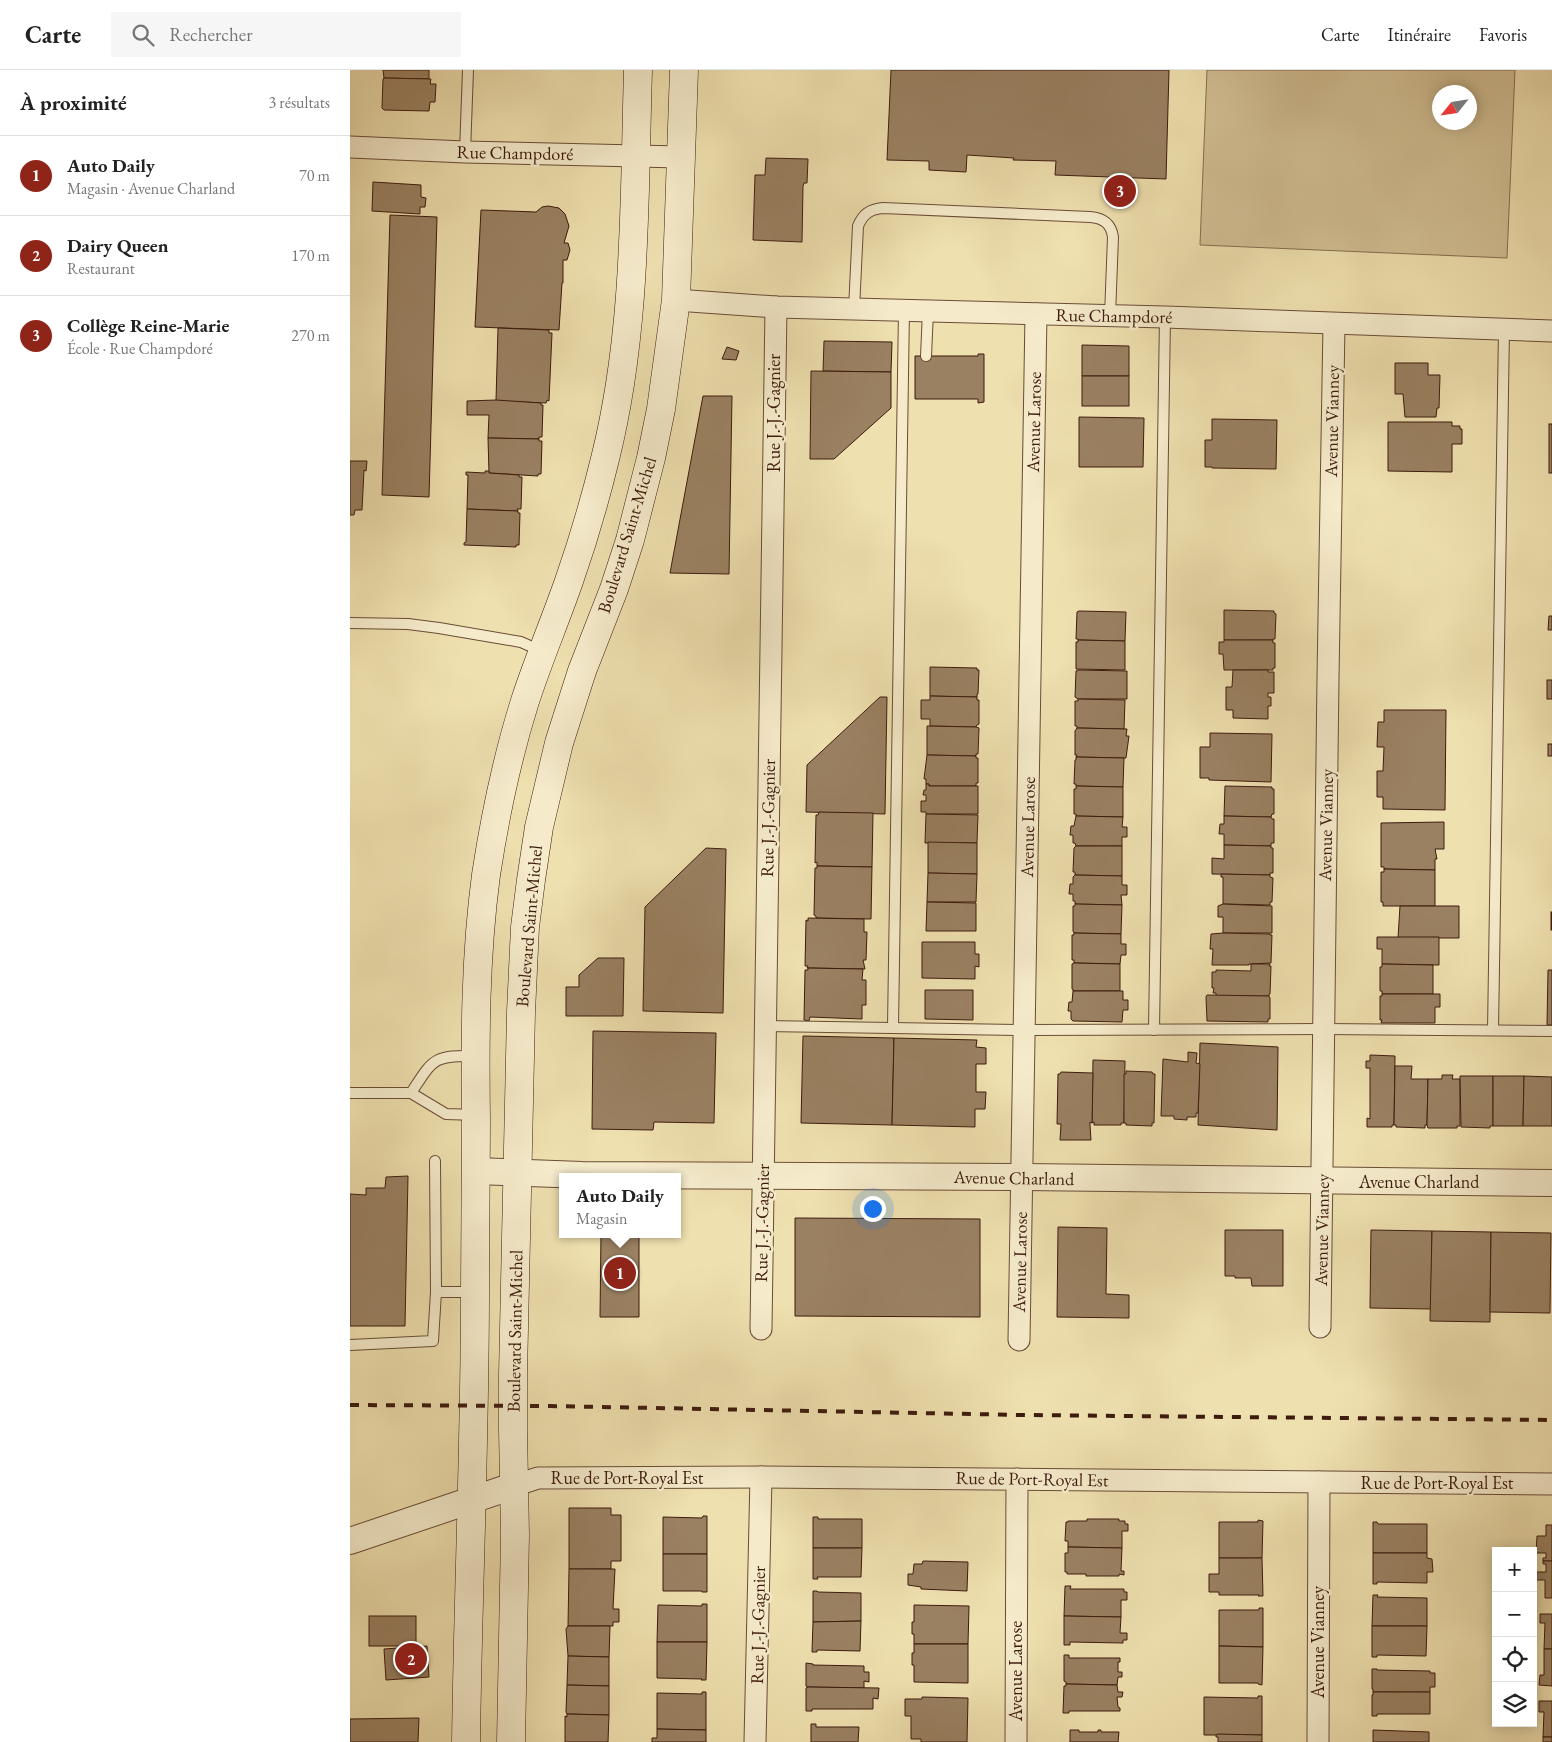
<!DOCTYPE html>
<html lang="fr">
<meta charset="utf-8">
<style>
:root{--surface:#fff;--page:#f6f6f6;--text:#222;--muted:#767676;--line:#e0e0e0;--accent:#8f2418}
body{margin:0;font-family:"EB Garamond",serif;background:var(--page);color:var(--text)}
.controls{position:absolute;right:15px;bottom:15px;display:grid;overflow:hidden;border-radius:0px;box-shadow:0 2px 12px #0003}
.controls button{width:45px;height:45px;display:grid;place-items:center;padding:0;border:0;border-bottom:1px solid var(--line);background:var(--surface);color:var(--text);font:25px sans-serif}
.compass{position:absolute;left:1082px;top:15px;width:45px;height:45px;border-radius:50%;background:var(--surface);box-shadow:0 2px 12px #0003;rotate:240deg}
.you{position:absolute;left:522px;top:1138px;width:18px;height:18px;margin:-12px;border:4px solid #fff;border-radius:50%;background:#1a73e8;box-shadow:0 0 0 8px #1a73e833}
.badge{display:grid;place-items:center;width:32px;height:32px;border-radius:50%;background:var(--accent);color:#fff;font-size:16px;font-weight:700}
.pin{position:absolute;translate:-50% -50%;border:2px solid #fff;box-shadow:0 1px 5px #0006}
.popup{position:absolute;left:209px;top:1103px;width:122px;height:65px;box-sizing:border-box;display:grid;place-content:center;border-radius:0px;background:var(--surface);filter:drop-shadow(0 1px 4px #0005);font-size:16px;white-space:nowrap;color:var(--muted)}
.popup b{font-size:19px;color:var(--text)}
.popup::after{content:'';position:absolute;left:50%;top:100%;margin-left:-10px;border:10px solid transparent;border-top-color:var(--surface)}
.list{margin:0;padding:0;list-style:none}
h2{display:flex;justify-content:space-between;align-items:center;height:65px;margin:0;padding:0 20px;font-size:21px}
h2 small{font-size:16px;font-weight:400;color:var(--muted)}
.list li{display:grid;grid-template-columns:32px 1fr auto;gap:15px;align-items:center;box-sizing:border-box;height:80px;padding:0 20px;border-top:1px solid var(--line)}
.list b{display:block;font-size:19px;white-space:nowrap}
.list p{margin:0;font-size:16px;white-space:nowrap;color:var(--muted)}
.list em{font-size:16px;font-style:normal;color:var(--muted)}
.icon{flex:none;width:28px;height:28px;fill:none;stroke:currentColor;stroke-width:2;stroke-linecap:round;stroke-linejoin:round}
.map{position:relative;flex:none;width:1202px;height:1672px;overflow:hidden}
header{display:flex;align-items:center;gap:30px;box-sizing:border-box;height:70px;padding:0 25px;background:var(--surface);border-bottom:1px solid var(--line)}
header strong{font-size:24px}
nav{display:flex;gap:28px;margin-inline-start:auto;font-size:18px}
.search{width:350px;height:45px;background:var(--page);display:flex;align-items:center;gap:12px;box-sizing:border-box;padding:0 18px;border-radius:0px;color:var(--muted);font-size:19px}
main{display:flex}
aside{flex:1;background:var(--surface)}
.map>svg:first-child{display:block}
.green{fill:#d1bf94;stroke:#876d51;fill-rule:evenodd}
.building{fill:#9a8162;stroke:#3d1b0e}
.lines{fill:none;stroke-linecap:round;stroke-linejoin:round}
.service-casing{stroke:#6a4c36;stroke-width:12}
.minor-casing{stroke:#6a4c36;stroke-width:23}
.tertiary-casing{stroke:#6a4c36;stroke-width:28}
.secondary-casing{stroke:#3d1b0e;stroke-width:29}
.service{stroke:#f5ebcb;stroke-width:10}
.minor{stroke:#f5ebcb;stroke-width:21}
.tertiary{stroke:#f5ebcb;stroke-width:26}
.secondary{stroke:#f5ebcb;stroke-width:28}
.rail{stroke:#3d1b0e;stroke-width:4;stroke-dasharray:9 9;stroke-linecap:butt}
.labels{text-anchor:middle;stroke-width:5;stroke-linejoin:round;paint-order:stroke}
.street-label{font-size:18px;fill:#3d1b0e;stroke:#f5ebcb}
</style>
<header>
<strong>Carte</strong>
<div class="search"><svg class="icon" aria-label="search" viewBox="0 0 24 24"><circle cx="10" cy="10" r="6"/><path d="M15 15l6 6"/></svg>Rechercher</div>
<nav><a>Carte</a><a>Itinéraire</a><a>Favoris</a></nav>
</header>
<main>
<aside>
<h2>À proximité<small>3 résultats</small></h2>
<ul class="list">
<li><span class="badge">1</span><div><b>Auto Daily</b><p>Magasin · Avenue Charland</p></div><em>70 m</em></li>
<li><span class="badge">2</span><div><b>Dairy Queen</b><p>Restaurant</p></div><em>170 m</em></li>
<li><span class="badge">3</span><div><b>Collège Reine-Marie</b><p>École · Rue Champdoré</p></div><em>270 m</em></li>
</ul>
</aside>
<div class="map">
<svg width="1202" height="1672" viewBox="0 0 1202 1672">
<rect width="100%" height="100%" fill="#efe0af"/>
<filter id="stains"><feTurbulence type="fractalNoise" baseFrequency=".004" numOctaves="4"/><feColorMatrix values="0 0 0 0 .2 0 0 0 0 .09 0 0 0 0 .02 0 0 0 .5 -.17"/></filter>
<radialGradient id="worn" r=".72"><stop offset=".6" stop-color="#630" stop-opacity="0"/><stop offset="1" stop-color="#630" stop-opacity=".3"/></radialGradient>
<path class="green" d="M857 0H1165L1157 188 850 175ZM1090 22H1120V52H1090Z"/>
<g class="building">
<path d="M33 0H79V9L34 8Z"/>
<path d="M541 0H819L816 109 705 105 706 91 663 90 664 88 617 85 616 102 579 100V91L537 90Z"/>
<path d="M34 8 81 9 80 14H86L85 32H80L79 41 34 40 32 38 33 9Z"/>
<path d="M416 88 458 89 457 113H454L453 116 452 172 403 170 405 105H415Z"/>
<path d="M23 112 71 115V127L76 128 75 137H70V144L22 141Z"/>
<path d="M198 136 209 138 215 144 219 156 214 173H218L220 180 217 190H213V213H212L209 260 125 257 131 140 186 142 192 137Z"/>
<path d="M40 145 87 147 79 427 32 425Z"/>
<path d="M148 258 199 260V263H202L199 331 197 330 196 333 146 331Z"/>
<path d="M474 271 542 272 541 302 473 301Z"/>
<path d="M732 275 779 276V306H732Z"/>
<path d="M377 277 389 281 386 290 372 289Z"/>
<path d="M628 284H634V332L628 333V329H565V286H628Z"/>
<path d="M1045 293H1078V305H1090L1089 338H1087L1086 347H1055L1053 324H1045Z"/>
<path d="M461 301 541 302V338L484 389H460Z"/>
<rect x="732" y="306" width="47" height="30"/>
<path d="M353 326H382L379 504 320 503Z"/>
<path d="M146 330 191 333V335H193L192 367H189V369L138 368 139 345H117V331Z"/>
<path d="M729 347 794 348 793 397H729Z"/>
<path d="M862 349 927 350 926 399 862 398V397H855V370H862Z"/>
<path d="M1038 352H1102V356H1110V359H1112V374H1102V402L1038 401Z"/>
<rect x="1199" y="354" width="3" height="49"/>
<path d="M138 368 189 369V371H192L191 404H188V406L139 403Z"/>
<path d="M0 391H17L16 401 14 400 12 440H5L4 445H0Z"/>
<path d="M135 401H139V403L169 405V407H172L171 439H167L168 441 117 439 118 405H116V402L135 403Z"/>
<path d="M117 439 168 441V443H170L169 475H166V477L114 475V473L116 472Z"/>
<path d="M874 540 924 541V543L926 544 925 569H923V570H874Z"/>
<path d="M729 541 776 542 775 571 728 570V569H726L727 542Z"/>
<path d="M1199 546H1202V560H1198Z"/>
<path d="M728 570 775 571V600L726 599V572H728Z"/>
<path d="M874 570H923V573H925V598H923V600H874L873 584H869V572H874Z"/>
<path d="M580 597 627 598V600H629L628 624H627V627L580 626Z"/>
<path d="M728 600 777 601V629H728L725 627 726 601Z"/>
<path d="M883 600H918V602H924V623H918V627H921V636H918V649L883 648V640H876V617H882Z"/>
<rect x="1197" y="610" width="5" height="19"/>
<path d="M580 626 627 627V630H629V654L627 655 626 657 580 656V649H571V630H580Z"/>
<path d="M530 627H537L535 744 456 742 457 695Z"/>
<path d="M728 629 775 630 774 659 727 658V656H725V631H728Z"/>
<path d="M1034 640H1096L1095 740 1033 739V727H1027V701H1033L1034 677H1027L1028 652H1034Z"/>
<path d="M577 656 626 657 629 658 628 684H626V686L577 685Z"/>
<path d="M727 658 777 659 776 666H779L776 688 726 687 727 685H725V661Z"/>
<path d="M860 663 922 664 921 712 859 710V708H850V677H860Z"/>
<rect x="1198" y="674" width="4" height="12"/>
<path d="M577 685 626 686V688H628V713H626V716H579V714H576V709H574Z"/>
<path d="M726 687 774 688 773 717 726 716V714H724L725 690H726Z"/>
<path d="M576 714H579V716H628V744H576V742H571V731H576V725H573L574 720H576Z"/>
<path d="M726 716 773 717V747L726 746V744H724V719H726Z"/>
<path d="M875 716 922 717V719H924V744H922L921 747 874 746Z"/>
<path d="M469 742 523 743 522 797 467 796V792L465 793 466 745H468Z"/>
<path d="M576 744 628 745 627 773H575Z"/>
<path d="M726 746 773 747 772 757H777V767H772V776H726L725 773H723V765H720L721 756H724Z"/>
<path d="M874 746 921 747 922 749H924V773H921V776L874 775V764H869L870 754H874Z"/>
<path d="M1094 752V779H1085L1087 789H1085V800L1034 799V797H1031V753Z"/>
<path d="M578 772 627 773V804L578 803Z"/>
<path d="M874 775 921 776V778H923V803H920V805L862 804V788L874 789Z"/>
<path d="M726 776H772V806L725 805V802H723L724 778Z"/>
<path d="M356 778 376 779 373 943 293 941 295 837Z"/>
<path d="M467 796 522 797 521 849 466 848V846L464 845 465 798H467Z"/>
<path d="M1034 799 1085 800V836H1033V832H1031V802H1034Z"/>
<path d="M578 803 627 804 626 832H577Z"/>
<path d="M871 804 920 805V807L923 808 922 832H920V835L873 834V807H871Z"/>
<path d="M725 805 772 806V815H777V825H771L772 835 725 834V831H723V824H719L720 814H723V807Z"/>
<path d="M577 832 626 833V861H576Z"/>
<path d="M725 834 772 835 771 864 724 863 723 861V836H725Z"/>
<path d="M873 834 922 836V863H873V847H868V836Z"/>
<path d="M1050 836H1109V868H1048Z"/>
<rect x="1201" y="842" width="1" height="18"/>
<path d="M458 848 514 849V862H517L516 890H513L515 899 457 898 458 896H455L456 850 458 851Z"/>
<path d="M724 863 771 864V874H776V885H771L770 894 724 893V890H722V865H724Z"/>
<path d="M873 863 920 864V865H922L921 893 899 894V895H862L863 879H860L861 864Z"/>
<path d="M1027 867H1089V895L1032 894V879H1027Z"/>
<path d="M572 872H625V884H629V897L625 896V909L572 908Z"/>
<path d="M248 888H274L273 946H216V917H229V905Z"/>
<path d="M724 893 770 894V921H723V919H722V894Z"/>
<path d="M901 894H920L919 896H921L920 924H919V926H866V923H863L864 918H862V902H866V900L901 901Z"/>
<path d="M1032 894 1083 895V924H1032V921H1030V897H1032Z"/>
<path d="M458 898 513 899 512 910H516V935H512V949L460 947 459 951 454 950 455 900H458Z"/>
<path d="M1198 900H1202V955H1197Z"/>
<path d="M575 920H623V950L575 949Z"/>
<path d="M723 921H773V930H778V940H773L772 952 723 951 721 949V941H718L719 932H722Z"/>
<path d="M1032 924H1090V937H1085V953H1031L1032 950H1030V926H1032Z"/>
<path d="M857 925 919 926 920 928V949H918V952L857 951 856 927Z"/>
<path d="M243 961 366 963 364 1053 304 1052 303 1060 242 1059Z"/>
<path d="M453 966 544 968 542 1055 451 1053Z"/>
<path d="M544 968 627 970 626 977 636 978V994H626V1022H636L635 1039H625V1057L542 1055Z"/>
<path d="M850 973 928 977 927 1060 848 1055Z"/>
<path d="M838 982 847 983 846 993 850 994 848 1043H846V1047H837V1050L824 1049V1046H811L813 989 838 992Z"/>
<path d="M1020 985 1045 986 1044 1055H1042V1057H1017V1048L1020 1049V998H1016V991H1020Z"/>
<path d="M743 990 775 991 774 1053H771V1055H744V1052L742 1053Z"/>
<path d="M1045 996H1062L1061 1009H1078L1077 1055H1075V1058L1046 1057V1055H1044Z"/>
<path d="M776 1001 802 1002 803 1004H805L804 1053H802V1056L776 1055V1053H774V1004H776Z"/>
<path d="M711 1002 743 1003 742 1053 740 1052V1055L741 1070H710L711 1054H707L708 1004H710Z"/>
<path d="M1092 1005H1103L1102 1009H1110V1056H1107V1058H1078L1077 1055 1078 1009H1092Z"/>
<path d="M1110 1006H1143V1056H1140V1058L1111 1057Z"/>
<path d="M1143 1006H1174L1173 1056H1143Z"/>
<path d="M1174 1006 1202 1007V1056H1173Z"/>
<path d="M58 1106 55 1256H0V1124L16 1125V1118H35L36 1107Z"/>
<path d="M445 1148 630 1149V1247L445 1246Z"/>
<path d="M708 1157 757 1158 756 1224 779 1225V1248L707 1247Z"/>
<path d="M875 1160H933V1216H902L901 1208H885V1206H875Z"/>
<path d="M1021 1160 1082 1161 1081 1239 1020 1238Z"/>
<path d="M1082 1161 1141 1162 1140 1252 1080 1251Z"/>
<path d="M1141 1162 1201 1163 1200 1243 1140 1242Z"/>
<path d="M251 1164H289V1247H250Z"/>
<path d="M219 1438H261V1445H271V1491H261V1499H219Z"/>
<path d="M353 1446H357V1484H313V1447L352 1448Z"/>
<path d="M463 1447H468V1449H512V1478H463Z"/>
<path d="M737 1449H769V1451H775V1454H778V1461H772V1478L718 1477V1471H715L716 1452H718V1451H737Z"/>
<path d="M908 1450 913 1451 912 1488H869V1452H908Z"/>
<path d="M1023 1452H1027L1028 1454H1077V1483H1023Z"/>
<path d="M1196 1455H1202V1491H1193V1488H1196V1483H1186L1187 1466H1196Z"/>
<path d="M718 1477 772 1478 771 1501H774V1505L769 1504V1506H736V1504H717V1502H715V1483H718Z"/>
<path d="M463 1478H512L511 1507H467L468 1509H463Z"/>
<path d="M1023 1483H1077V1488L1082 1489 1083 1502H1077V1513L1027 1512V1514H1023Z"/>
<path d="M313 1484H357V1522H352V1521H313Z"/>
<path d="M869 1488H912L913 1526H908L909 1525H869V1522H859V1504H869Z"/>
<path d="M573 1491 618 1492 617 1521 571 1519V1517L558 1515V1504H563L564 1494H572Z"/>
<path d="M1193 1491H1202V1528H1195V1510H1186L1187 1502H1196V1494H1193Z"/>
<path d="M219 1499H265L263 1539H269V1552H263V1556H218Z"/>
<path d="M715 1516H721L720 1519H774V1522H777V1530H771V1547L714 1546Z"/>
<path d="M463 1521H467L468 1522 511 1523V1551L463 1552Z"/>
<path d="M1023 1525H1028L1027 1527 1077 1528V1556H1022Z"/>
<path d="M352 1534H357V1572H307L308 1535 352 1536Z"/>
<path d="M564 1535 619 1536 618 1574H564V1564H562V1552H564Z"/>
<path d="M909 1538H913V1577L869 1576V1540H909Z"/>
<path d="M1190 1544H1202V1579H1194L1195 1553H1190Z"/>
<rect x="19" y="1546" width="47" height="30"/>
<path d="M714 1546 771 1547 770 1563H777V1570H773V1573L720 1572V1575H714Z"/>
<path d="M511 1551 510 1581 467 1580V1582H462L463 1552Z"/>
<path d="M218 1556H260L259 1587 218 1586 216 1559Z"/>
<path d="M1022 1556H1077L1076 1586 1027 1585V1587H1022Z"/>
<path d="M307 1572H357L356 1610H351L352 1609 307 1608Z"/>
<path d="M564 1574H618V1613L564 1612V1595H562V1583H564Z"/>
<path d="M77 1576 79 1607 36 1610 34 1579Z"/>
<path d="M869 1576 913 1577 912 1615 908 1614V1613H869Z"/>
<path d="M1194 1579H1202V1616L1189 1615 1190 1605H1194Z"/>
<path d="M714 1585H719V1588H770V1592H768V1602H772V1607H768L767 1615 716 1614V1612L714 1611Z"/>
<path d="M218 1586 259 1587V1616L217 1615Z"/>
<path d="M456 1593 463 1594V1595L514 1596V1602H519V1612L514 1611V1618L458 1617 456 1616Z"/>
<path d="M1022 1599H1027V1600L1080 1601V1603H1085V1617H1080V1622H1023V1619H1022Z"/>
<path d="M716 1614 767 1615 768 1622H773L772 1627H767L768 1637 770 1638V1641H719V1643H713L714 1616H716Z"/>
<path d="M217 1615 259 1616V1645L217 1644 216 1642Z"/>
<path d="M458 1617 529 1618 528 1629 523 1628V1639H462V1641H456V1618Z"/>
<path d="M352 1622H356V1660L307 1659V1623L352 1624Z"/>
<path d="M1023 1622H1080V1644H1027V1646H1022V1625H1023Z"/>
<path d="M908 1626H912V1665H854V1627L908 1628Z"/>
<path d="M572 1627 618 1628 617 1672H571V1669H561V1646H555V1629H572Z"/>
<path d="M1189 1631H1202V1667H1193L1194 1642H1189Z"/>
<path d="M217 1644 259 1645 258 1672H215V1646L217 1647Z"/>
<path d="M69 1648 68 1672H0V1649Z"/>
<path d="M461 1654H466V1657H509L508 1672H461Z"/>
<path d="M307 1659 356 1660V1672H302V1668H307Z"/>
<path d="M720 1660H729V1662H748V1660H751V1662H769L768 1672H720Z"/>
<path d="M1023 1660 1079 1662V1672H1023Z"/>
<path d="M868 1664 912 1665V1672H868V1667H866V1665Z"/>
<rect x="1193" y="1667" width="9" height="5"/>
</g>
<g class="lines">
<defs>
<g id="service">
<path d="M115 82 118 0"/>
<path d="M504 239 508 156C513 144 520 139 533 138L740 147C753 148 761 153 763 167L760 246"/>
<path d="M576 286 578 241"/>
<path d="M0 553 58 554 89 558 171 572 191 581"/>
<path d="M415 956 674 960 974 959 1202 961"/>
<path d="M543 957 554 240"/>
<path d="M804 960 815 247"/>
<path d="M1143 960 1154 259"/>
<path d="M0 1023H61L96 1044 126 1045"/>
<path d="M61 1023C83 990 82 985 125 986"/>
<path d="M86 1222H125"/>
<path d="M0 1275 83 1271 86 1222 85 1091"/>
</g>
<g id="minor">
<path d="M0 77 115 82 330 87"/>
<path d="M326 230 426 237 815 247 1202 261"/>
<path d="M970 1257 978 607 984 254"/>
<path d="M411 1259 426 237"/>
<path d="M669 1270 686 244"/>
<path d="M163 1416 188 1408 411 1407 1202 1414"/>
<path d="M405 1672 411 1407"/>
<path d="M666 1672 667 1409"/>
<path d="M968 1672 969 1412"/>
</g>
<g id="tertiary">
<path d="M126 1101 232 1105 672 1107 1202 1113"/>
<path d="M0 1471 163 1416"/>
</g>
<g id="secondary">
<path d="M116 1672C118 1522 125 1372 125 1221 125 1165 126 1108 126 1051 125 969 125 887 136 805 145 746 157 688 175 631 188 591 205 551 219 511 233 471 245 430 255 389 287 262 284 130 288 0"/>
<path d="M161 1672 165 1465 163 1359V1304L171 942 175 857 181 810 189 757 209 673 232 601 264 519 280 470 301 388 311 339 326 230 334 0"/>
</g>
</defs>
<use href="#service" class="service-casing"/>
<use href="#minor" class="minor-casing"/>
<use href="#tertiary" class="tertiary-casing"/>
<use href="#secondary" class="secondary-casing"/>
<use href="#service" class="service"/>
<use href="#minor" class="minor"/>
<use href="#tertiary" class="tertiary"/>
<use href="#secondary" class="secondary"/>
<path class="rail" d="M0 1335 200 1336 672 1345 1202 1350"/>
</g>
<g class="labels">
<g class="street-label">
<text transform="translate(165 83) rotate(1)" y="6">Rue Champdoré</text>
<text transform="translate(764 246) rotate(1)" y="6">Rue Champdoré</text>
<text transform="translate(424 343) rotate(-90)" y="6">Rue J.-J.-Gagnier</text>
<text transform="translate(982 351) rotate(-89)" y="6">Avenue Vianney</text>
<text transform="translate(684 352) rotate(-89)" y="6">Avenue Larose</text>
<text transform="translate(277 465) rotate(-73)" y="6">Boulevard Saint-Michel</text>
<text transform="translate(418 748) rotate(-89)" y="6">Rue J.-J.-Gagnier</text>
<text transform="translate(976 755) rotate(-89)" y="6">Avenue Vianney</text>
<text transform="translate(678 757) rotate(-89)" y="6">Avenue Larose</text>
<text transform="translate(179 856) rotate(-85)" y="6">Boulevard Saint-Michel</text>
<text transform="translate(664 1108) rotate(1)" y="6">Avenue Charland</text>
<text x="1069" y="1118">Avenue Charland</text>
<text transform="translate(412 1153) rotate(-89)" y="6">Rue J.-J.-Gagnier</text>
<text transform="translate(972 1160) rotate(-89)" y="6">Avenue Vianney</text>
<text transform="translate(670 1192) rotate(-89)" y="6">Avenue Larose</text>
<text transform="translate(165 1261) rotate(-89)" y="6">Boulevard Saint-Michel</text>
<text x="277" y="1414">Rue de Port-Royal Est</text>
<text transform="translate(682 1409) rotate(1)" y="6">Rue de Port-Royal Est</text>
<text x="1087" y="1419">Rue de Port-Royal Est</text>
<text transform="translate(408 1555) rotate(-89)" y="6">Rue J.-J.-Gagnier</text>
<text transform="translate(968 1572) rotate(-90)" y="6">Avenue Vianney</text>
<text transform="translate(666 1601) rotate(-90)" y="6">Avenue Larose</text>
</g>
</g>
<rect width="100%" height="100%" filter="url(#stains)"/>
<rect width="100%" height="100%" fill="url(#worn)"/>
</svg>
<div class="controls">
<button>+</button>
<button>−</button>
<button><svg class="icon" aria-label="locate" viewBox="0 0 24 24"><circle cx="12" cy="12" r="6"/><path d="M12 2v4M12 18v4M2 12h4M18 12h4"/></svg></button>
<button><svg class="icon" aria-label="layers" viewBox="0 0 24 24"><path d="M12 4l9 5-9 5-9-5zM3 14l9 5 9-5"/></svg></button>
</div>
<svg class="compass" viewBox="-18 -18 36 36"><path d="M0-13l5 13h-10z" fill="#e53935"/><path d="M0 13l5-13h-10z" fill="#767676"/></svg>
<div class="you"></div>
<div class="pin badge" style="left:270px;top:1203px">1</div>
<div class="popup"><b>Auto Daily</b>Magasin</div>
<div class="pin badge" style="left:61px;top:1589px">2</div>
<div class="pin badge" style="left:770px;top:121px">3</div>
</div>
</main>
